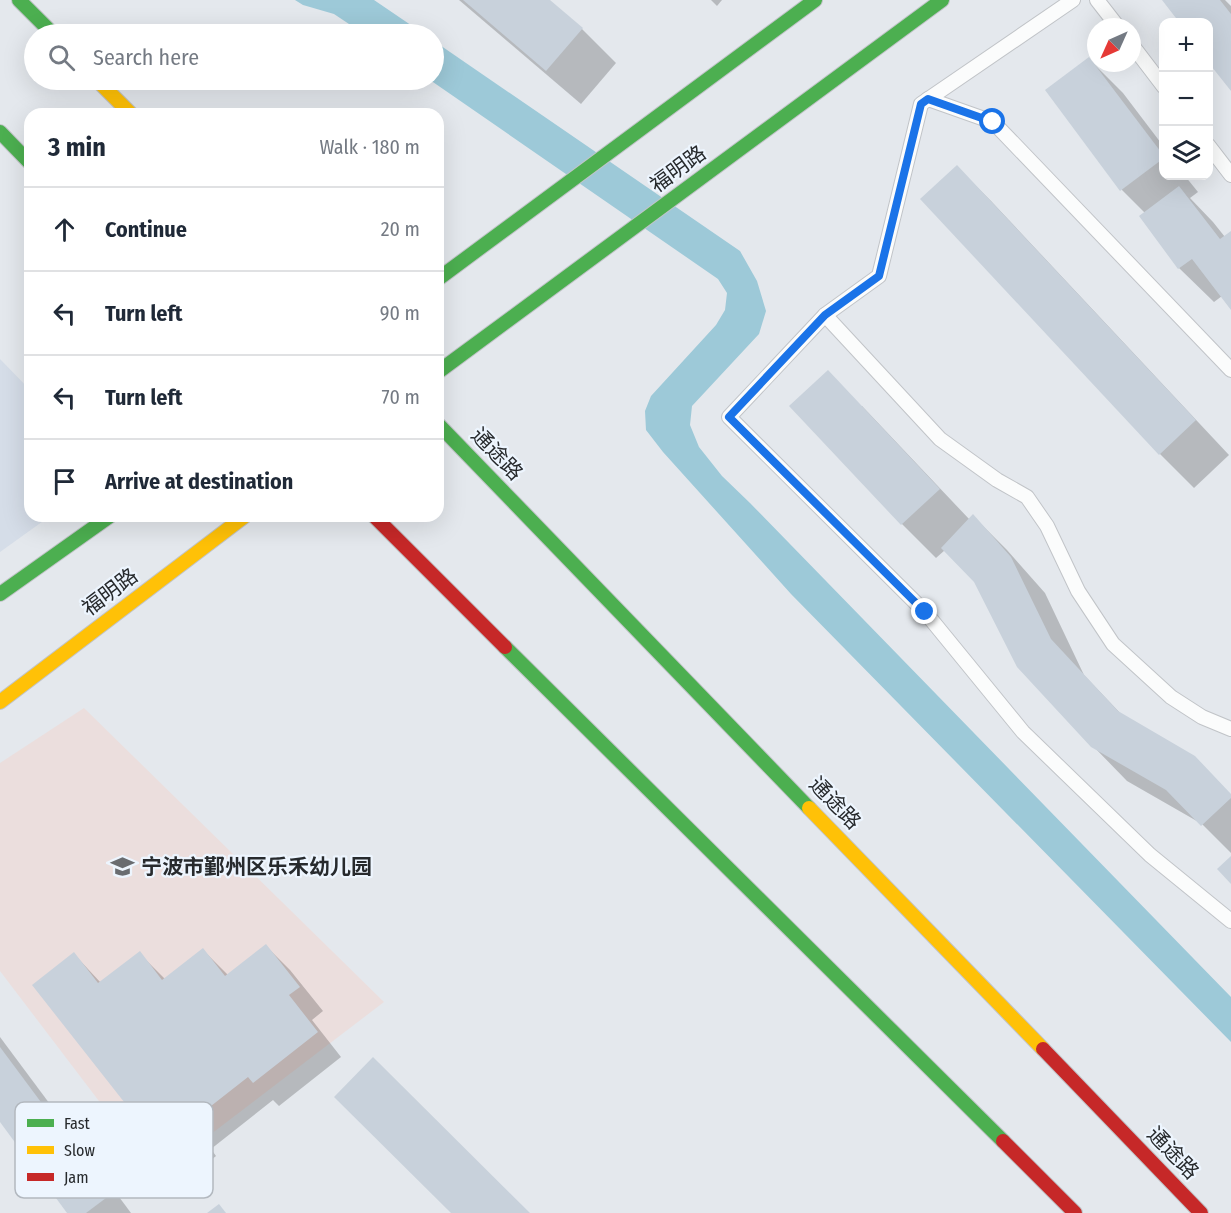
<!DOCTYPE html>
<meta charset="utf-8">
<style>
:root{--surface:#fff;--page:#f6f6f7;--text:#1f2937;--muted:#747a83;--line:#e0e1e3}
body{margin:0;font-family:"Fira Sans Condensed","Noto Sans SC",sans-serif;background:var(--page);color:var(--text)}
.controls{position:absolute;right:18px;top:18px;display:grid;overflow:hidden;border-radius:12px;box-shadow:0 6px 24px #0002}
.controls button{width:54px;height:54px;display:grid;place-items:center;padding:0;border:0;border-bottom:2px solid var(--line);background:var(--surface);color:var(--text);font:30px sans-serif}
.compass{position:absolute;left:1087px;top:18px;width:54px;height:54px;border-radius:50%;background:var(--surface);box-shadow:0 6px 24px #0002;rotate:225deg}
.stop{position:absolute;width:18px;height:18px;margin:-14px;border:4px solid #1a73e8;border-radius:50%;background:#fff}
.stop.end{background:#1a73e8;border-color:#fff;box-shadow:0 2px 6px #0008}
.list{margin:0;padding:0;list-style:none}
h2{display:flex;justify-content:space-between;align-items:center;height:78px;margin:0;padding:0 24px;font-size:26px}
h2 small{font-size:20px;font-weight:400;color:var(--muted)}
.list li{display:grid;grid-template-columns:39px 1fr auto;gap:18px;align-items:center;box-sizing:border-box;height:84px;padding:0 24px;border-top:2px solid var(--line)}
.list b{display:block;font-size:22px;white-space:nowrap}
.list em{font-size:20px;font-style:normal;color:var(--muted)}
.icon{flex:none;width:33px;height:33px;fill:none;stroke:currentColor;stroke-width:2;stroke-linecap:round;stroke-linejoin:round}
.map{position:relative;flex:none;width:1231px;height:1213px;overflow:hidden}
.search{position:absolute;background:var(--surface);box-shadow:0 6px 24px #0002;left:24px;top:24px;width:420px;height:66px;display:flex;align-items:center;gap:15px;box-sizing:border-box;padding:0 21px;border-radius:33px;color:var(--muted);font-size:22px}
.panel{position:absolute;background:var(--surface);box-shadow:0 6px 24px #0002;left:24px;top:108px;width:420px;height:414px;border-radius:18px}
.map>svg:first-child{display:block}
.built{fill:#d5dde8}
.education{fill:#ebdedd}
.water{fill:#9dc9d8}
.shadow{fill:#0003}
.building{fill:#c8d1db}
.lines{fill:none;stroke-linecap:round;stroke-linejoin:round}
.lane-casing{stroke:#c1c4c8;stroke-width:16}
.fast-casing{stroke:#c1c4c8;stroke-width:16}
.slow-casing{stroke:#c1c4c8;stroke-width:16}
.jam-casing{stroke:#c1c4c8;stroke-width:16}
.lane{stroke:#fbfcfc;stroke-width:14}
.fast{stroke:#4caf50;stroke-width:14}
.slow{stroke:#ffc107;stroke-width:14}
.jam{stroke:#c62828;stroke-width:14}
.route{stroke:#1a73e8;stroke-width:8}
.labels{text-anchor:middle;stroke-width:4.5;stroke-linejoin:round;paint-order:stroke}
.street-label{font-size:21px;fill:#272a2d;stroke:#edf5fe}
.poi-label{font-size:21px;font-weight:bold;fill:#272a2d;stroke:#edf5fe;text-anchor:start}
.key{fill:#edf5fe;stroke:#b2b8bf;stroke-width:1.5}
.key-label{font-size:16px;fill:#272a2d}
</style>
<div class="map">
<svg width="1231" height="1213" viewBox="0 0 1231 1213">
<rect width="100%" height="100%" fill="#e4e8ed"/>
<path class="built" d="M0 359 30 390V516H47L46 519 0 552Z"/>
<path class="education" d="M84 708 384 1002 156 1176 0 971V763Z"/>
<g class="water">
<path d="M295 0H374L424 34H364L334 14 303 5Z"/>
<path d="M434 41 740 251 757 281 766 311 759 334 692 406 690 425 699 447 722 476 750 503 900 657 1231 997V1042L791 594 663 452 646 430 645 411 651 396 716 325 725 310 727 293 718 279 430 80H434Z"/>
</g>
<g class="shadow">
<path d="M459 0H548L582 29 616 63 581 104Z"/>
<path d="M711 0H722L717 6Z"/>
<path d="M1164 0H1225L1231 6V89L1208 22H1181Z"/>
<path d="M1089 59 1123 93 1164 147V176H1185L1198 192 1190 198 1213 222 1225 237 1231 233V308L1222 296 1214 302 1179 268 1141 217 1145 213 1122 190Z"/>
<path d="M957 167 991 201 1229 455 1194 488 1160 454Z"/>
<path d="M791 406H862L970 520 973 516 1007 550 1045 593 1084 675 1122 715 1231 796V853L1202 824 1127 781 1093 746 975 581 945 550 936 558 902 524Z"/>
<path d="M266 946 290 970 323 1011 312 1020 341 1057 279 1106 273 1100 211 1149 216 1156 190 1177 166 1153 74 954 101 983 139 953 165 979 203 950 228 975Z"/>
<path d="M0 1037 131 1213H69L0 1120Z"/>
</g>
<g class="building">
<path d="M463 0H550L583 28 546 71Z"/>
<path d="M1162 0H1220L1231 14V91L1208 62V22H1179Z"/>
<path d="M1089 57 1164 156V158L1120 191 1045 90Z"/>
<path d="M957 165 1196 420 1159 455 920 199Z"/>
<path d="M1179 186 1220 239 1231 231V310L1192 259 1178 269 1139 216Z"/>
<path d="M828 370 940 489 901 525 789 406Z"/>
<path d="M973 514 1011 557 1051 639 1118 711 1195 756 1231 794V798L1201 826 1166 790 1091 747 1017 667 974 582 941 548Z"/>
<path d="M1231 856V884L1217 869Z"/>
<path d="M266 944 300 987 289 995 318 1032 253 1083 248 1077 188 1124 193 1131 165 1154 32 985 74 952 98 983 140 951 162 980 203 948 225 976Z"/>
<path d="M0 1047 110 1195 86 1213H67L0 1122Z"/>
<path d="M373 1057 530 1213H451L334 1097Z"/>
<path d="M219 1204 226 1213H207Z"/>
</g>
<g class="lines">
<defs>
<g id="lane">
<path d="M1073 0 921 104 879 276 825 315 729 417 925 612 1023 732 1150 855 1231 921"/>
<path d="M1097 0 1118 27"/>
<path d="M1132 45 1164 87"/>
<path d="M928 99 993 122 1231 370"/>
<path d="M1208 145 1231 175"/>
<path d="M825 315 940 439 997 480 1027 497 1047 526 1078 591 1113 644 1171 697 1202 717 1231 729"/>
</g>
<g id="fast">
<path d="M19 0 53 34"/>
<path d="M0 132 30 163"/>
<path d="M438 279 815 0"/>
<path d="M438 372 942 0"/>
<path d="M438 424 809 808"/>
<path d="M0 594 110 516"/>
<path d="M505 647 1003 1141"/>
</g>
<g id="slow">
<path d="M97 80 131 114"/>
<path d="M0 702 245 516"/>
<path d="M809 808 1043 1049"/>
</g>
<g id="jam">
<path d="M374 516 505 647"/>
<path d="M1043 1049 1201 1213"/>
<path d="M1003 1141 1075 1213"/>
</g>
</defs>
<use href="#lane" class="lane-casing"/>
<use href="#fast" class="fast-casing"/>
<use href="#slow" class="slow-casing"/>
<use href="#jam" class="jam-casing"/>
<use href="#lane" class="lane"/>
<use href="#fast" class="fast"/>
<use href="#slow" class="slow"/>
<use href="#jam" class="jam"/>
</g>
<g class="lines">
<path class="route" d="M925 612 729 417 825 315 879 276 921 104 928 99 993 122"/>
</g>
<defs>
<symbol id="school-bare" viewBox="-9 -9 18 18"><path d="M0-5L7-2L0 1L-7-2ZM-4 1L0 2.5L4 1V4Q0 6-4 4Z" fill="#696c70" stroke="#edf5fe" stroke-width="2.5" paint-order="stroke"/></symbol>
</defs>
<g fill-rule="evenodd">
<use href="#school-bare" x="106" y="850" width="33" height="33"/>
</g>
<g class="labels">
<g class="street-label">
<text transform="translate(678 169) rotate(-36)" y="7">福明路</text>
<text transform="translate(497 454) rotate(46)" y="7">通途路</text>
<text transform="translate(110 592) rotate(-37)" y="7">福明路</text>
<text transform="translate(835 803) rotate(46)" y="7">通途路</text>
<text transform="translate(1173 1153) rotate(46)" y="7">通途路</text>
</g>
<g class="poi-label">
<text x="141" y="874">宁波市鄞州区乐禾幼儿园</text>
</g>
</g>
<rect x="15" y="1102" width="198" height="96" rx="9" class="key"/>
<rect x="27" y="1119" width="27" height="8" fill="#4caf50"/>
<rect x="27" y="1146" width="27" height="8" fill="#ffc107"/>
<rect x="27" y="1173" width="27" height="8" fill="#c62828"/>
<g class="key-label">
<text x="64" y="1129">Fast</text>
<text x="64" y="1156">Slow</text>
<text x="64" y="1183">Jam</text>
</g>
</svg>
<div class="controls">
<button>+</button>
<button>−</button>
<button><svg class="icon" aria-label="layers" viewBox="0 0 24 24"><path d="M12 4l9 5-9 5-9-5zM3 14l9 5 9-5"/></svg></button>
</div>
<svg class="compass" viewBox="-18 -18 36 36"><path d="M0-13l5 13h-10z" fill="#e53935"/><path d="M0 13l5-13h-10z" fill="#747a83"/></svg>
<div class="stop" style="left:993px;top:122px"></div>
<div class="stop end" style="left:925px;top:612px"></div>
<div class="search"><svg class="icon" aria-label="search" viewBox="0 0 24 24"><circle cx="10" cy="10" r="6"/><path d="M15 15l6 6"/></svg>Search here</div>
<section class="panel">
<h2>3 min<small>Walk · 180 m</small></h2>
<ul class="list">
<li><svg class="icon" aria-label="ahead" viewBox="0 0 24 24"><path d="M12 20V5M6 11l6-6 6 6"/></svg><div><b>Continue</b></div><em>20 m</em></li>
<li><svg class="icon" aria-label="left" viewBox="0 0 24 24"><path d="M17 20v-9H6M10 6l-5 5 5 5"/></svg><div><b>Turn left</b></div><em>90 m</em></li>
<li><svg class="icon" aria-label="left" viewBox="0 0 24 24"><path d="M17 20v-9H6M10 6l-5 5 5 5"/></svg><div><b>Turn left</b></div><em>70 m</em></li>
<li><svg class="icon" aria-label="arrive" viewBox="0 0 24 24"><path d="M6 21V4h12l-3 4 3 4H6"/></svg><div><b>Arrive at destination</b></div></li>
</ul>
</section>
</div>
